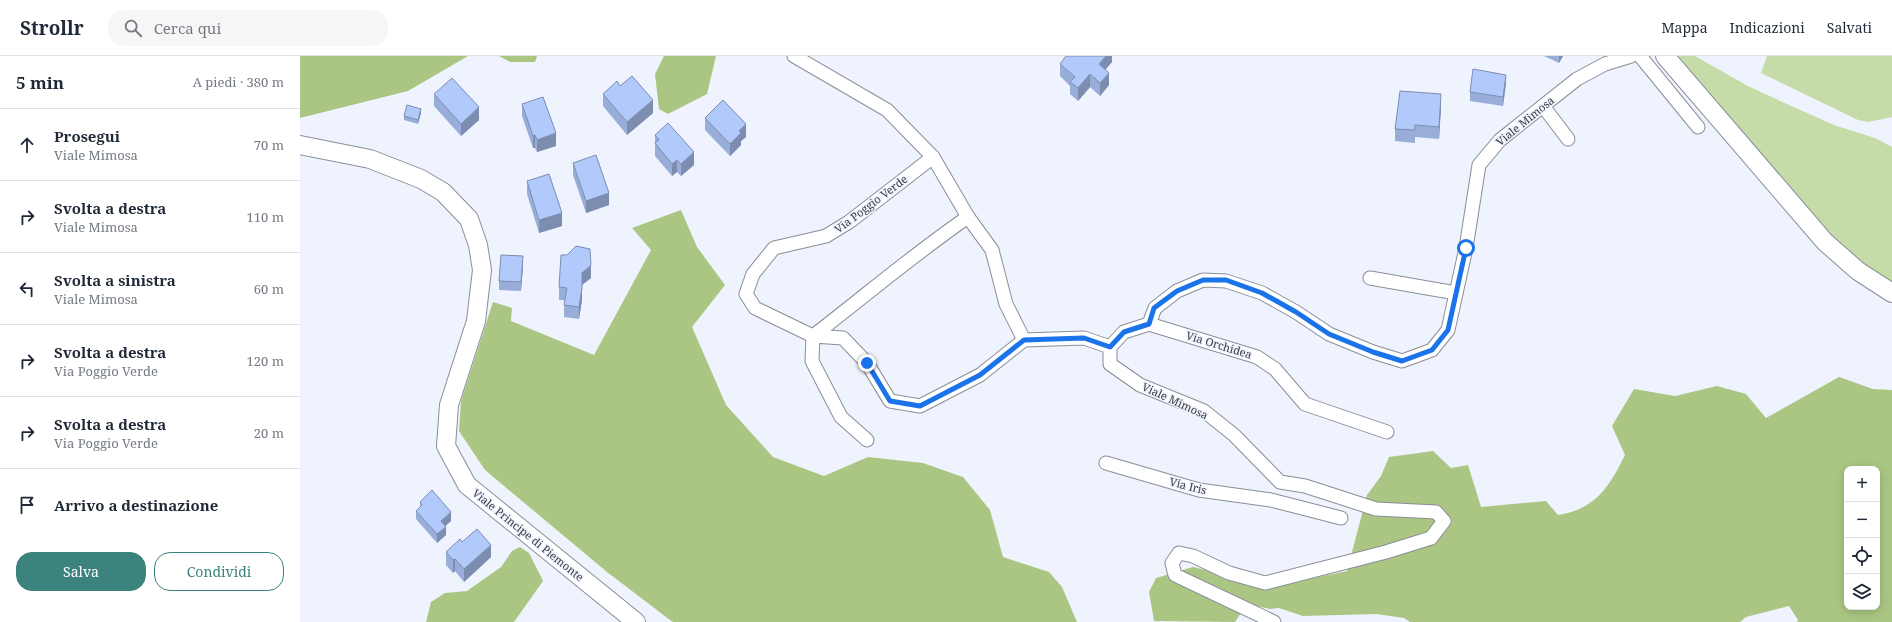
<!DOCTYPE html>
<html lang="it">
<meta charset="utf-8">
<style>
:root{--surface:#fff;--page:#f6f6f7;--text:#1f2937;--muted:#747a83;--line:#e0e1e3;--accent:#3c837d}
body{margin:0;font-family:"Noto Serif",serif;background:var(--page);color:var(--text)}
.controls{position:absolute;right:12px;bottom:12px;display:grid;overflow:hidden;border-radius:8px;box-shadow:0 2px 10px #0003}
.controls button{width:36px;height:36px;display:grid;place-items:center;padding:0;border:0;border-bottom:1px solid var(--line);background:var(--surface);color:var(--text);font:20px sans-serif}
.stop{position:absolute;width:12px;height:12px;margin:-9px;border:3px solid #1a73e8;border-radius:50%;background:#fff}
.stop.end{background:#1a73e8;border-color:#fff;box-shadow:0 1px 4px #0008}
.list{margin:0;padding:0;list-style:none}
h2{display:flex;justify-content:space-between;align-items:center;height:52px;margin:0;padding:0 16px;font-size:17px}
h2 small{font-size:13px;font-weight:400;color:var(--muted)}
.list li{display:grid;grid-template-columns:26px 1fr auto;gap:12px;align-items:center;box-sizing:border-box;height:72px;padding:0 16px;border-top:1px solid var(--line)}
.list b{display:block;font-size:15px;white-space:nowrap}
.list p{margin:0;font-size:13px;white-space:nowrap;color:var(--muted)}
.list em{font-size:13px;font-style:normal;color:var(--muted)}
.actions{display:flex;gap:8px;padding:12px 16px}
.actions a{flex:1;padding:9px 0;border:1px solid var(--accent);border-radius:16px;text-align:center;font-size:14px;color:var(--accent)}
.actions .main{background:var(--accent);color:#fff}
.icon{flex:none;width:22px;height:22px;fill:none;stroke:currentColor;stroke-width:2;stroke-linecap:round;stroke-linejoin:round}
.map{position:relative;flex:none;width:1592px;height:566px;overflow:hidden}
header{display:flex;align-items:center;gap:24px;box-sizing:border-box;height:56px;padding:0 20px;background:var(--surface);border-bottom:1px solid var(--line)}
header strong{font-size:19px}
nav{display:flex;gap:22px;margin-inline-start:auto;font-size:14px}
.search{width:280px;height:36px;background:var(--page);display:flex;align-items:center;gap:10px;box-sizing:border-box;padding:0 14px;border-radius:16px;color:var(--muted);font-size:15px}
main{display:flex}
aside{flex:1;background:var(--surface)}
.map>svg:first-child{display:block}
.green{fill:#c6dca8}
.forest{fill:#abc683;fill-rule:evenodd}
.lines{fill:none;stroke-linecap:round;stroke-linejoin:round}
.street-casing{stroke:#8a8e98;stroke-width:15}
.secondary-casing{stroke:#8a8e98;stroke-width:20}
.street{stroke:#fff;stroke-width:13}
.secondary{stroke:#fff;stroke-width:18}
.wall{fill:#99add9}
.shaded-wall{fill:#7d8db0}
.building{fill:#b2c9fc;stroke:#7d8db0}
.route{stroke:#1a73e8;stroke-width:5}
.labels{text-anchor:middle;stroke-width:3;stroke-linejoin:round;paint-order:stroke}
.street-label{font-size:11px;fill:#393b3f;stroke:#eff3fe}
</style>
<header>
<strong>Strollr</strong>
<div class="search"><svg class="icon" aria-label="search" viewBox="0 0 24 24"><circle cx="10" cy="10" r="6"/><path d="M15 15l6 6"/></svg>Cerca qui</div>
<nav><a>Mappa</a><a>Indicazioni</a><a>Salvati</a></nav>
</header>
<main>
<aside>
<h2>5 min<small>A piedi · 380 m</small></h2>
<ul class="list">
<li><svg class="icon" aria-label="ahead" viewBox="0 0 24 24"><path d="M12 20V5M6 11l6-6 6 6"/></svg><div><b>Prosegui</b><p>Viale Mimosa</p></div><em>70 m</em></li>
<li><svg class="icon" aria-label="right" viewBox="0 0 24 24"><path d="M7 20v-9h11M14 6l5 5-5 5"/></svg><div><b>Svolta a destra</b><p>Viale Mimosa</p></div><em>110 m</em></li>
<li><svg class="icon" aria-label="left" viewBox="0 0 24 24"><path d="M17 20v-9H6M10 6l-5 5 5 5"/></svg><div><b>Svolta a sinistra</b><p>Viale Mimosa</p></div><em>60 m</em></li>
<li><svg class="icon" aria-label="right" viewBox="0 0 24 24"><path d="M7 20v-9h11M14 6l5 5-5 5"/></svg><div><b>Svolta a destra</b><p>Via Poggio Verde</p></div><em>120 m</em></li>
<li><svg class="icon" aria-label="right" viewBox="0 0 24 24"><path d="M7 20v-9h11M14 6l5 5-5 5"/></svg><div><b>Svolta a destra</b><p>Via Poggio Verde</p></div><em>20 m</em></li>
<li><svg class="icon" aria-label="arrive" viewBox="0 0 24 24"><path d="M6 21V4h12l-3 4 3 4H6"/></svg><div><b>Arrivo a destinazione</b></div></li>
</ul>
<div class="actions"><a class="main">Salva</a><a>Condividi</a></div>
</aside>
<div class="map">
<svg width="1592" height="566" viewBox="0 0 1592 566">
<rect width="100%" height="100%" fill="#eff3fe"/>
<g class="green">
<path d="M1374 0H1395L1448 30 1489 49 1534 69 1575 82 1592 91V230L1530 185Z"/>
<path d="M1467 0H1592V61L1568 66 1558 64 1461 17Z"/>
</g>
<g class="forest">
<path d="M0 0H168L108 35 0 62Z"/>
<path d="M199 0H237L235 6H210Z"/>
<path d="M364 0H416L407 38 368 58 359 53 355 18Z"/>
<path d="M381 154 397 191 425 229 392 271 426 349 473 401 524 420 568 401 623 407 663 421 690 454 703 501 749 516 762 531 777 566H373L370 564 307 516 185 414 159 375 161 345 193 246 212 252 211 265 294 299 351 194 332 172Z"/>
<path d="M1539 321 1573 333 1592 334V566H1497L1498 564 1489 550 1446 561 1440 566H1110L1104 562 1076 558 1003 560 979 552 970 553 947 548 935 566 854 565 849 536 856 522 893 511 915 516 961 533 1047 515 1067 439 1081 420 1089 401 1133 395 1151 412 1168 409 1181 451 1246 445 1258 459C1296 453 1309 431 1325 399L1312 370 1334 333 1375 340 1417 330 1446 338 1466 362ZM1547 413H1577V551H1547Z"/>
<path d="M220 491 229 497 243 525 214 566H126L131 546 145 537 167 535 201 511 212 495Z"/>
</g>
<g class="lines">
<defs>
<g id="street">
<path d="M494 0 587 54 633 101 668 161 692 194 706 248 724 284 784 282 810 291"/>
<path d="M1340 0 1398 71"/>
<path d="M1243 50 1268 83"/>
<path d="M633 101 549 166 526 180 474 192 453 218 446 238 455 252 513 280C565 240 614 198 668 161"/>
<path d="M1070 222 1156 237"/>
<path d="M849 268 957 301 975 313 1005 348 1087 376"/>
<path d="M567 384 541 361 512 305 513 280 543 282 567 307 590 345 620 350 680 319 724 284"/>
<path d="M806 407 899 434 971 444 1041 462"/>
<path d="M974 566 875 519 872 507 879 497 893 500 929 517 965 527 1086 496 1131 482 1144 465 1136 456 1076 453 1005 430 980 426 934 379 904 355 840 329 810 308V291L824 276 849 268 855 252 877 235 903 224 926 225 962 237 996 256 1029 278 1073 296 1102 305 1132 294 1148 274 1166 192 1179 109 1200 84 1277 23 1305 8 1331 0"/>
</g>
<g id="secondary">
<path d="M1365 0 1525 186 1558 215 1592 237"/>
<path d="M0 89 70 103 121 123 143 136 169 163 178 189 182 214 176 265 149 349 146 390 167 429 336 566"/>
</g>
</defs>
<use href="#street" class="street-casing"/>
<use href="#secondary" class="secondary-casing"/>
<use href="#street" class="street"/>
<use href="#secondary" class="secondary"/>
</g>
<g class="wall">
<path d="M812 0V6L805 14 809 29 800 40 790 31 778 45 770 38V30L760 20V8Z"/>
<path d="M1244 0H1263L1259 7Z"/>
<path d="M1206 27 1203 50 1170 45V36Z"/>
<path d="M320 30 353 57 327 79 303 50V38Z"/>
<path d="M134 38 179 64 161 80 134 50Z"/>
<path d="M222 48 256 90 237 96 235 92H233L222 60Z"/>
<path d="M1141 51 1139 83 1115 81V87L1095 85V73Z"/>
<path d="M121 57 118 68 104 64V60Z"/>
<path d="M405 62 446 81 441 85V89L430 100 405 74Z"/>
<path d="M355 79 394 109 381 120 377 116 372 120 355 100Z"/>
<path d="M273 107 309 149 286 157 273 119Z"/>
<path d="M227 125 262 170 239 177 227 138Z"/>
<path d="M223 209 221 235 199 234V225Z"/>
<path d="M291 222 282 229V244L279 263 264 261V249L265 244H259V231Z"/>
<path d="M120 446 151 465 145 470 146 479 137 487 116 463V455L120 452Z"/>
<path d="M162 486 191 501 164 526 155 515 153 517 146 509V496Z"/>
</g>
<g class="shaded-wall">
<path d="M806 0H812V6L799 21V8Z"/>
<path d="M1259 0H1263L1259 7Z"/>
<path d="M809 17V29L800 40V27Z"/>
<path d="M790 18V31L778 45V32Z"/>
<path d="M1206 19V27L1203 50V41Z"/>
<path d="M1141 38V51L1139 83V71Z"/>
<path d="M353 44V57L327 79V66Z"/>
<path d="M179 51V64L161 80V68Z"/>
<path d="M121 53V57L118 68V64Z"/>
<path d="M446 68V81L441 85V89L430 100V88L439 75Z"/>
<path d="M256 77V90L237 96V84Z"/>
<path d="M235 79V92H233V80Z"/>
<path d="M394 96V109L381 120V108Z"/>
<path d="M377 104V116L372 120V108Z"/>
<path d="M309 137V149L286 157V145Z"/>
<path d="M262 157V170L239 177V164Z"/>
<path d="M223 200V209L221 235V226Z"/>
<path d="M291 209V222L282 229V217Z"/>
<path d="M282 232V244L279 263V251Z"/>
<path d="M151 456V465L141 474V465Z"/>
<path d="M146 471V479L137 487V478Z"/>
<path d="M191 489V501L164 526V513Z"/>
<path d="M155 503V515L153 517V504Z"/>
</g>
<g class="building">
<path d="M766 0H806L799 8 809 17 800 27 790 18 778 32 770 26 775 21 760 8Z"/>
<path d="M1173 13 1206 19 1203 41 1170 36Z"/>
<path d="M332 20 353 44 327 66 303 38 317 25 320 30Z"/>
<path d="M152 22 179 51 161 68 134 38Z"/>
<path d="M1100 35 1141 38 1139 71 1115 69V74L1095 73Z"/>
<path d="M243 41 256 77 237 84 235 79 233 80 222 48Z"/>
<path d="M423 44 446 68 439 75 441 77 430 88 405 62Z"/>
<path d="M107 49 121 53 118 64 104 60Z"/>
<path d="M368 67 394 96 381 108 377 104 372 108 355 87 359 84 355 79Z"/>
<path d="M296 99 309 137 286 145 273 107Z"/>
<path d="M249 118 262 157 239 164 227 125Z"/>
<path d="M276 190 290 193 291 209 282 217V232L279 251 264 249 267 232 259 231 261 199H267Z"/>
<path d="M201 199 223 200 221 226 199 225Z"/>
<path d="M132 434 151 456 141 465 146 471 137 478 116 455 122 449 120 446Z"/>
<path d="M177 473 191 489 164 513 155 503 153 504 146 496 160 483 162 486Z"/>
</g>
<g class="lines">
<path class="route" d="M567 307 590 345 620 350 680 319 724 284 784 282 810 291 824 276 849 268 854 252 877 235 903 224H926L962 237 996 256 1029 278 1073 296 1102 305 1132 294 1148 274 1166 192"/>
</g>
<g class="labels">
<g class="street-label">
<text transform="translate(1225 65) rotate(-39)" y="4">Viale Mimosa</text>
<text transform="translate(571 148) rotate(-37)" y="4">Via Poggio Verde</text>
<text transform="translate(919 289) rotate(17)" y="4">Via Orchidea</text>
<text transform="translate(875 345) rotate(25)" y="4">Viale Mimosa</text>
<text transform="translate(888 430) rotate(14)" y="4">Via Iris</text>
<text transform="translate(228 479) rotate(39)" y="4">Viale Principe di Piemonte</text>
</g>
</g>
</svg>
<div class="controls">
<button>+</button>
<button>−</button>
<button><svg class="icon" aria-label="locate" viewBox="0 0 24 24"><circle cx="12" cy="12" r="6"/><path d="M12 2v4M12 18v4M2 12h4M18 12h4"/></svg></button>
<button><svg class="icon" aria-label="layers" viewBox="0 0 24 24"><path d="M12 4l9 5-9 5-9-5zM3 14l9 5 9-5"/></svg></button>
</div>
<div class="stop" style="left:1166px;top:192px"></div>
<div class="stop end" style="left:567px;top:307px"></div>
</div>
</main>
